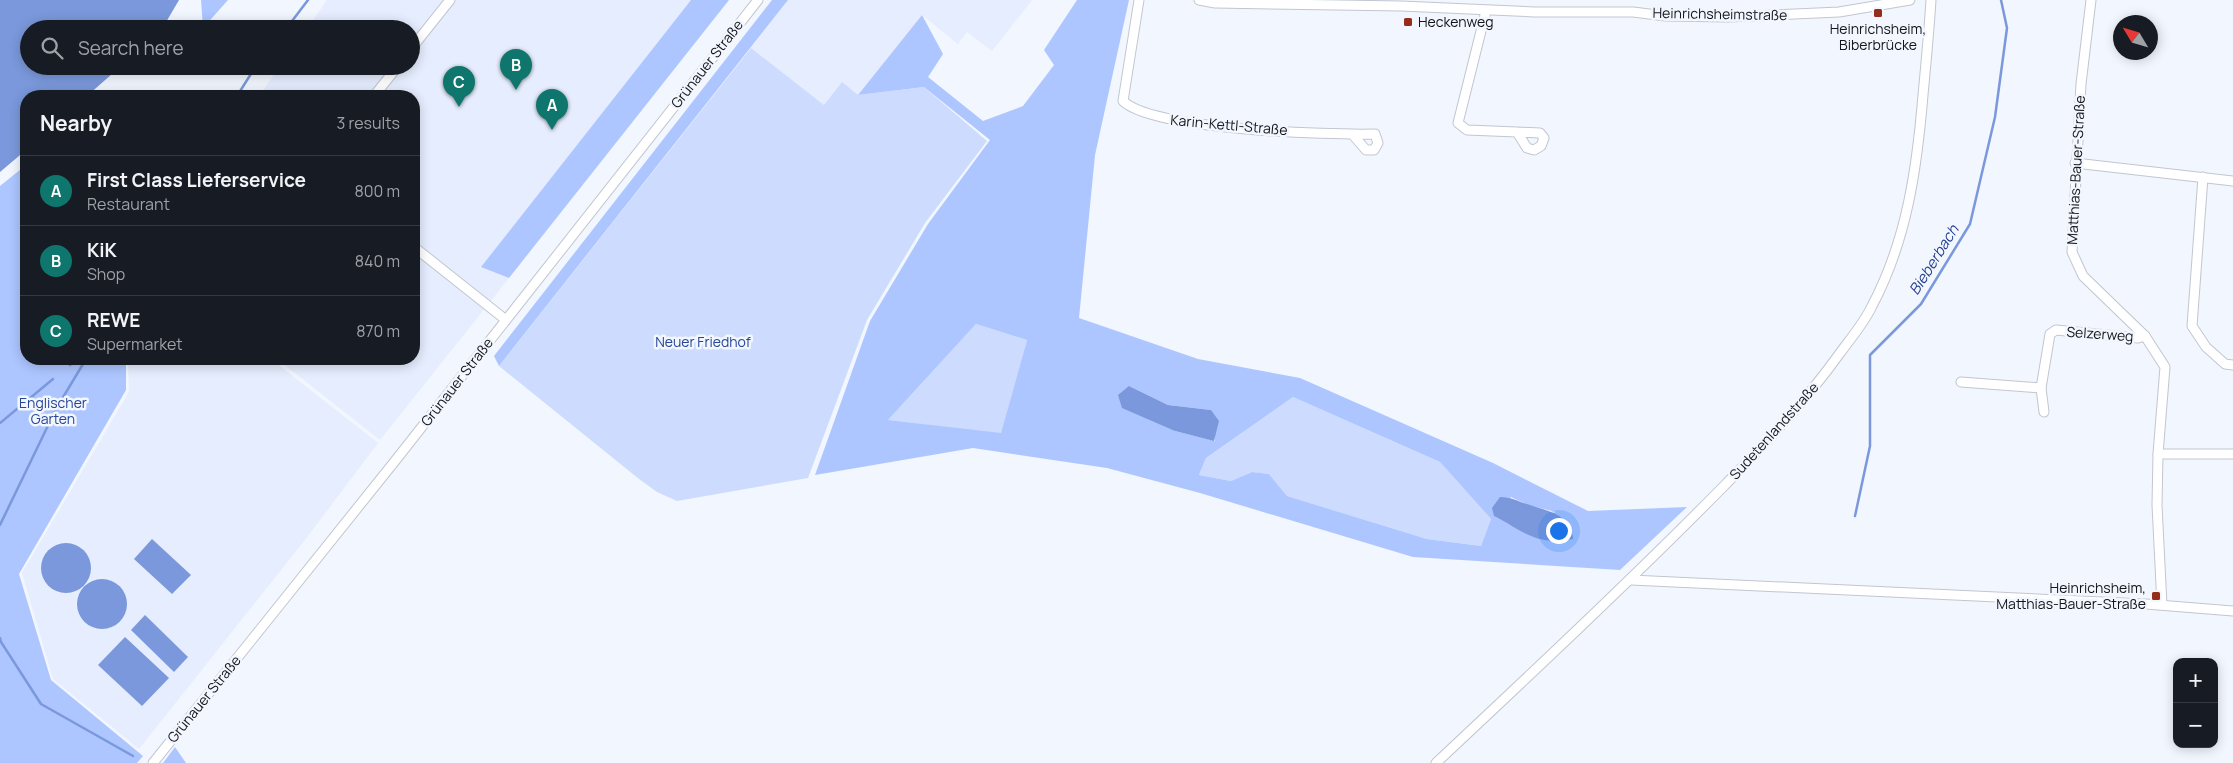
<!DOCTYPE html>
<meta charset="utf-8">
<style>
:root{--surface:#171b24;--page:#20242c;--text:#f1f3f6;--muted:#9ea1a6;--line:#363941;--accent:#0f766e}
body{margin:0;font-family:Manrope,sans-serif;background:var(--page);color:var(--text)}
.controls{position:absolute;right:15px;bottom:15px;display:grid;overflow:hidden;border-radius:10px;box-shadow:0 2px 12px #0003}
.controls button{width:45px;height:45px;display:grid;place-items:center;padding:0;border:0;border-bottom:1px solid var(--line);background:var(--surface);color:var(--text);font:25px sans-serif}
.compass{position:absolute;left:2113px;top:15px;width:45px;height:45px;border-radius:50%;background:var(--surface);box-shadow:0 2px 12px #0003;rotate:308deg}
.you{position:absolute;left:1558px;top:530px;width:18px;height:18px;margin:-12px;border:4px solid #fff;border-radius:50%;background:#1a73e8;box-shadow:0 0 0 8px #1a73e833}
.badge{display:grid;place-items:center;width:32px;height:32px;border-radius:50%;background:var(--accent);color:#fff;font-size:16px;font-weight:700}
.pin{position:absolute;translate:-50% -41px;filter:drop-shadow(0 1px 2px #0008)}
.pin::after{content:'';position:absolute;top:26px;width:18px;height:15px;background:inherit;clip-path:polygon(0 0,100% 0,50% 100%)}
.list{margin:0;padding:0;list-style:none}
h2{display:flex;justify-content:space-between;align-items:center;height:65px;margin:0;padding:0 20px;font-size:21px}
h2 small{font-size:16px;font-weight:400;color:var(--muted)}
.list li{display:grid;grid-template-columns:32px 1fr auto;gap:15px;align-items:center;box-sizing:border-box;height:70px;padding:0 20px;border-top:1px solid var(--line)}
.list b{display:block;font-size:19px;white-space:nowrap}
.list p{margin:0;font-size:16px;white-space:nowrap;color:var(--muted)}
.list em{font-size:16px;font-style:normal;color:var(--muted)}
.icon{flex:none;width:28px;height:28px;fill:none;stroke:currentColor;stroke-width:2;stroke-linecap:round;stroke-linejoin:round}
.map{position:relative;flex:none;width:2233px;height:763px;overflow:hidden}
.search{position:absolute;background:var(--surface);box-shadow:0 2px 12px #0003;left:20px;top:20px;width:400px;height:55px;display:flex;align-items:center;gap:12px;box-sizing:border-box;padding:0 18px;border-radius:28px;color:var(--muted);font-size:19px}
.panel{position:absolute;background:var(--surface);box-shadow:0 2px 12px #0003;left:20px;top:90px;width:400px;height:275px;border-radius:20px}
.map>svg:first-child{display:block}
.built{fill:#e5edfe}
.green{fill:#cddcfe}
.forest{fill:#adc6ff;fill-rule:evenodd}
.water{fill:#7a98db}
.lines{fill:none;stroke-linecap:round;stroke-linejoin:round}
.stream{stroke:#7a98db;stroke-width:2.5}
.minor-casing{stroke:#c2c6d0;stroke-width:11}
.minor{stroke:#fff;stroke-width:9}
.poi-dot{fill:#962d1b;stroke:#f2f6fe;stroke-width:2}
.labels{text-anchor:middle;stroke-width:5;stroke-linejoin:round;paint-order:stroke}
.street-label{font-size:14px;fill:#131518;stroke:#f2f6fe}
.poi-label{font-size:14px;fill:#131518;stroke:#f2f6fe;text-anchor:start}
.park-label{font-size:14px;fill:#284696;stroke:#f2f6fe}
.water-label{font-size:15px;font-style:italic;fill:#223e8d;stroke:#f2f6fe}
</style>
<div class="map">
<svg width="2233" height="763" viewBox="0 0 2233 763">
<rect width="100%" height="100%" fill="#f2f6fe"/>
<g class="built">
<path d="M327 0H691L481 267 509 278 380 440 277 359H414V96H259L280 66H411V29H307Z"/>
<path d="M788 0H1032L992 51 967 32 958 44 922 15 858 95 824 105 751 48Z"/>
<path d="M128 359H271L378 443 308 536 139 749 53 679 22 573 129 392Z"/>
</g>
<g class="green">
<path d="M751 48 824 105 842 82 858 95 924 87 987 141 925 223 867 320 808 478 677 501 657 492 639 479 499 366Z"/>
<path d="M976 324 1027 340 1001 434 888 420Z"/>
<path d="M1293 397 1440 462 1491 519 1481 546 1427 539 1287 496 1269 474 1252 472 1231 481 1199 475 1206 458Z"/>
</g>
<g class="forest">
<path d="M201 0H228L203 28Z"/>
<path d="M691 0H729L509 278 481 267Z"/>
<path d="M772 0H788L499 366 494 356Z"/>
<path d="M1077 0H1129L1095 155 1079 318 1198 359 1300 378 1493 463 1588 511 1687 507 1620 570 1413 557 1200 493 1107 468 973 448 815 475 870 321 928 224 990 140 924 87 858 95 922 15 943 54 928 77 983 121 1023 106 1054 65 1044 50ZM976 324 1027 340 1001 433 888 420ZM1129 386 1168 405 1211 410 1215 441 1175 431ZM1293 397 1440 462 1491 519 1481 546 1427 539 1287 496 1269 474 1252 472 1231 481 1199 475 1206 458ZM1511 497 1528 505 1556 512 1515 527 1494 516Z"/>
<path d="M26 165V359H126V390L19 574 51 680 143 756 137 763H0V186Z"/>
<path d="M175 747 186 763H163Z"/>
</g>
<g class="water">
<path d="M0 0H179L162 29H29V66H121L87 96H26V150L0 172Z"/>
<path d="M1129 386 1168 405 1211 410 1219 421 1214 441 1175 431 1122 408 1118 395Z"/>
<path d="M1500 497C1512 497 1519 502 1530 505 1548 511 1572 515 1573 539 1536 546 1525 532 1494 516L1492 508Z"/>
<path d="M152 539 191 575 172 594 134 559Z"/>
<circle cx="66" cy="568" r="25"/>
<circle cx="102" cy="604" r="25"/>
<path d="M145 615 188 657 174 672 131 630Z"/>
<path d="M125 637 169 678 142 706 98 665Z"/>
</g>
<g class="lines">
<g class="stream">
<path d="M286 29 308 0"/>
<path d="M237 96 256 66"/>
<path d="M70 365 77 359"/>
<path d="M0 423 53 379"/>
<path d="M1855 516 1870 446V355L1921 304 1970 224 1995 117 2007 28 2001 0"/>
<path d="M0 525 56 409 86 359"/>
<path d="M0 638 1 642 41 704 133 756"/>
</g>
<defs>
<g id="minor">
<path d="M1139 0 1123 101C1153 130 1329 135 1375 134L1378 143 1374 150H1366L1353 135"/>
<path d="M1199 0 1215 3 1401 6 1535 12H1633L1665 16 1728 17 1839 12 1910 0"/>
<path d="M2091 0 2081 84 2072 252 2083 276 2145 336 2165 367 2158 454 2157 505 2162 605"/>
<path d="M1486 11 1458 123 1467 130 1517 132 1540 133 1544 138 1541 146 1534 150 1527 148 1517 132"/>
<path d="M411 49 450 0"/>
<path d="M374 96 398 66"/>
<path d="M2075 163 2233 181"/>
<path d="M2203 177 2192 326 2206 347 2225 364 2233 365"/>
<path d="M414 247 506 320"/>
<path d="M1961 382 2041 388 2050 334 2056 330 2138 338 2145 336"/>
<path d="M2041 388 2044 412"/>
<path d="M2158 454H2233"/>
<path d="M1631 580 2146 604 2233 611"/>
<path d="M153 763 395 461 758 0"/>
<path d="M1436 763C1532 673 1628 583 1721 489 1763 446 1805 402 1840 353 1851 338 1864 323 1872 306 1907 240 1917 168 1923 95 1926 63 1929 32 1931 0"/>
</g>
</defs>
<use href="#minor" class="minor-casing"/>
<use href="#minor" class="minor"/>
</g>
<g class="poi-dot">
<rect x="1873" y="8" width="10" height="10" rx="2.5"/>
<rect x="1403" y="17" width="10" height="10" rx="2.5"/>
<rect x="2151" y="591" width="10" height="10" rx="2.5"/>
</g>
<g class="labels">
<g class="street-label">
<text transform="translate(1720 14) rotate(1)" y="5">Heinrichsheimstraße</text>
<text transform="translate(707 64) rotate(-52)" y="5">Grünauer Straße</text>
<text transform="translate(1229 125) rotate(5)" y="5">Karin-Kettl-Straße</text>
<text transform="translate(2076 170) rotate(-87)" y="5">Matthias-Bauer-Straße</text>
<text transform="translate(2100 334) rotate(4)" y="5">Selzerweg</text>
<text transform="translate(457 382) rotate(-52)" y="5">Grünauer Straße</text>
<text transform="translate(1774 431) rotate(-48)" y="5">Sudetenlandstraße</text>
<text transform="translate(204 699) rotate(-51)" y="5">Grünauer Straße</text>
</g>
<g class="poi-label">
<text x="1418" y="27">Heckenweg</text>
<text x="1878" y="34" text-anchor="middle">Heinrichsheim,<tspan x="1878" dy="16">Biberbrücke</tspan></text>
<text x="2146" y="593" text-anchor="end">Heinrichsheim,<tspan x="2146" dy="16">Matthias-Bauer-Straße</tspan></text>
</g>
<g class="park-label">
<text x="703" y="347">Neuer Friedhof</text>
<text x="53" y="408">Englischer<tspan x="53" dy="16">Garten</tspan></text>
</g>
<g class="water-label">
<text transform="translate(1934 260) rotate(-58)" y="5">Bieberbach</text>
</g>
</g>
</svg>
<div class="controls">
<button>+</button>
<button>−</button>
</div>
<svg class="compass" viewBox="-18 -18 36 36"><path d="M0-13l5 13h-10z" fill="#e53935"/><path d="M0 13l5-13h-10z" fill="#9ea1a6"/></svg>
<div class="you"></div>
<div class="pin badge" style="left:552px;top:130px">A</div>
<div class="pin badge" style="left:516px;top:90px">B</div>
<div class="pin badge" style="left:459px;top:107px">C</div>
<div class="search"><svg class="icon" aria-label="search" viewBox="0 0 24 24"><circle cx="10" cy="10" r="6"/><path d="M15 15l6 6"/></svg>Search here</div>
<section class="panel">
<h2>Nearby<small>3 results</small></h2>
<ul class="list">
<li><span class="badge">A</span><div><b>First Class Lieferservice</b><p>Restaurant</p></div><em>800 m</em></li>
<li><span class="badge">B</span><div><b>KiK</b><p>Shop</p></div><em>840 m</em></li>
<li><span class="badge">C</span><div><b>REWE</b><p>Supermarket</p></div><em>870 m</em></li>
</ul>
</section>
</div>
